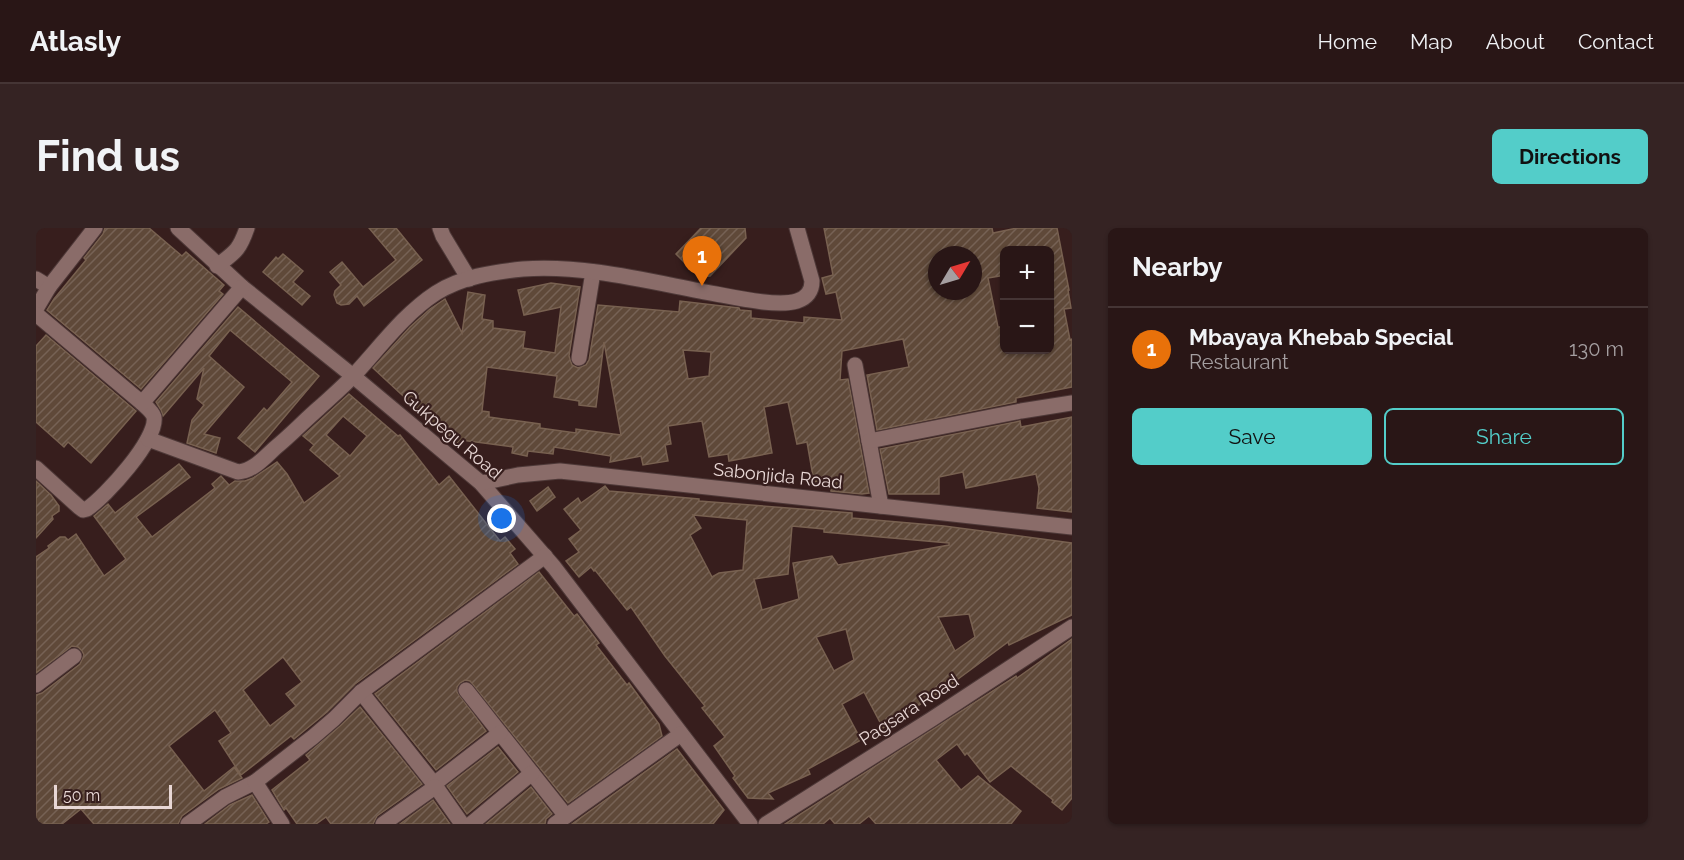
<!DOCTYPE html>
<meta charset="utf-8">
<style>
:root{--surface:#291616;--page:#352323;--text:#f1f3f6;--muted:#a59fa1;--line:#453535;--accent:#53cdc9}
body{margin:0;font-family:Raleway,sans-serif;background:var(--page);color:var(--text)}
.controls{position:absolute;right:18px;top:18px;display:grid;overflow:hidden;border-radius:9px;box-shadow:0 2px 4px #0004}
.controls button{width:54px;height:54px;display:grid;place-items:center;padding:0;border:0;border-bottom:2px solid var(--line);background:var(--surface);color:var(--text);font:30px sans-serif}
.compass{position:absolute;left:892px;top:18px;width:54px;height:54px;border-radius:50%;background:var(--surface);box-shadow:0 2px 4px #0004;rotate:52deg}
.scale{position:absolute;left:18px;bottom:15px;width:118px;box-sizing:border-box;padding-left:6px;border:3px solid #e8d7d5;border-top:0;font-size:16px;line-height:21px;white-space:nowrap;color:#e8d7d5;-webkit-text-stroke:4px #371e1d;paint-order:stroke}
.you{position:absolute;left:466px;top:291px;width:21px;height:21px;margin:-15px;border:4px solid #fff;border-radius:50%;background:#1a73e8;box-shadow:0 0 0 9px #1a73e833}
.badge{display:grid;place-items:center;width:39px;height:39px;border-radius:50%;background:var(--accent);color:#fff;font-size:20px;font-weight:700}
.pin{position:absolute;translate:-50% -50px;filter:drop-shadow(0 2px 3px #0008)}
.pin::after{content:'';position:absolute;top:32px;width:21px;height:18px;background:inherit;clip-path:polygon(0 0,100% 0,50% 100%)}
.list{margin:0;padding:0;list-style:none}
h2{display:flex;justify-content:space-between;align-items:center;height:78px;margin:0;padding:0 24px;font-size:26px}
h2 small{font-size:20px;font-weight:400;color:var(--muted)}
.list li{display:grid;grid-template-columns:39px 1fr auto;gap:18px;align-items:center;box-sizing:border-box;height:84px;padding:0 24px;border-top:2px solid var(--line)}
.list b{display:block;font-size:22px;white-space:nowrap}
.list p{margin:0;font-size:20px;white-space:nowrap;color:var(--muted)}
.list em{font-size:20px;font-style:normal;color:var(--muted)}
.actions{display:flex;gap:12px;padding:18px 24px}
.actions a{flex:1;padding:14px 0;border:2px solid var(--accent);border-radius:9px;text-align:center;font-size:21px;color:var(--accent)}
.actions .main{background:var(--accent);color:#111}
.map{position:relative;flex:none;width:1036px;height:596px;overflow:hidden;border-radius:9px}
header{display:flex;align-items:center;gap:36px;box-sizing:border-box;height:84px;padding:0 30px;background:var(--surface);border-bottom:2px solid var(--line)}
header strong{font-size:28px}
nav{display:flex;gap:33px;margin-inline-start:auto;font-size:21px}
.intro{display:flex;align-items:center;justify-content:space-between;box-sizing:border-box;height:144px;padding:0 36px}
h1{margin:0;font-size:42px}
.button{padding:15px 27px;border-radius:9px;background:var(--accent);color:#111;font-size:21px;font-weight:700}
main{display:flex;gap:36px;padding:0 36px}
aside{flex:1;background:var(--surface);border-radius:9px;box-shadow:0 2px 4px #0004}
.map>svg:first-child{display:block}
.building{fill:url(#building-hatch);stroke:#786150;stroke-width:1.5;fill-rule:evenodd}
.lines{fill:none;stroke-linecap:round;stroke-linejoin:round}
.minor-casing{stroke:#4e3938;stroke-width:17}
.minor{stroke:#8a6c69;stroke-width:15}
.labels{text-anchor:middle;stroke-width:4.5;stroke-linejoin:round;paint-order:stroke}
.street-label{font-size:18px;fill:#e8d7d5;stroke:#371e1d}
</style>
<header>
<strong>Atlasly</strong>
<nav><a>Home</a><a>Map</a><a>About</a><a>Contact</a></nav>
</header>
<div class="intro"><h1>Find us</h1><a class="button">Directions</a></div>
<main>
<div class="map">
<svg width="1036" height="596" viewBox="0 0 1036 596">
<defs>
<pattern id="building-hatch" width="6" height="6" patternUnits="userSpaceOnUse" patternTransform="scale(1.5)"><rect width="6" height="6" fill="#5f4939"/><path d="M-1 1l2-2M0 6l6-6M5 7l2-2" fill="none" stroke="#766255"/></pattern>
</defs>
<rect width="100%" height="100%" fill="#371e1d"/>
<g class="building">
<path d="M69 0H113L146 28 150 24 188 57 183 63 187 66 105 161 11 82 18 71 50 32 48 30 67 6Z"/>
<path d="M333 0H360L386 32 328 78 321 68 313 76 305 77 301 75 298 67 299 63 305 57 294 44 306 34 327 59 360 32Z"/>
<path d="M665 0H709L710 10 674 48 663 49 640 26Z"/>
<path d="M788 0H956L957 5 981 0H1021L1033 62H1032L1035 80 1028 81 1034 112 1036 111V159L980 170V174L841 202 831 147 873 139 867 111 806 123 804 152 812 151 833 265 826 266 795 263V251L778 254 771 214 761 216 752 174 728 179 736 225 693 233 692 226 673 229 666 193 632 198 635 216 629 217 632 233 607 237 605 228 574 234 575 228 518 219 517 226 492 223 491 228 476 225 477 219 425 212 420 217 337 140 374 99 394 81 409 71 426 105 432 64 449 67 446 91 457 93V100L489 104 487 120 519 125 525 79 488 87 482 62 515 55 544 59 533 128 536 137 542 140 550 137 553 132 562 77 643 84 644 73 703 80 704 82 715 83V90L768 95V89L806 92 800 64 790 66 786 50 797 47ZM969 22H1014V122H985L970 124 969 122 965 99H962L952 50 969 47ZM901 27H937V63H901ZM568 114 585 207 540 201V205L504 200V196L453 189V184L446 183 451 139 521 148 518 169 543 173V177L560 179ZM647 122 675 124 673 148 652 151Z"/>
<path d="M247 26 267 43 257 54 274 68 266 77 227 44 240 29 242 31Z"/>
<path d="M202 79 283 148 219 224 202 210 228 180 231 183 256 154 194 102 173 128 208 159 168 206 184 210 180 225 151 215 156 192 168 177 161 171 168 140 127 188 125 182 120 174Z"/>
<path d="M10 107 100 183 55 235 32 214 28 219 0 194V118Z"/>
<path d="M313 166 362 208 364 207 403 257 413 248 464 313 469 309 479 321 474 325 482 336 319 456 291 484 258 511 255 508 205 547 183 513 195 505 179 482 133 518 168 563 198 539 206 550 183 561 146 588 142 596H58L45 581 26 596H0V467L6 465 44 436 48 427 46 423 42 419 36 418 0 445V329L13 320 12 318 24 309H29L32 312 40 306 68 348 90 331 58 288 72 276 79 285 143 236 154 249 100 289 116 309 179 260 176 256 185 248 193 257 199 253H209L217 250 241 234 251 246 268 275 304 248 274 222 278 217 267 208ZM307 188 331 208 314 228 290 207ZM247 429 266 454 250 466 260 478 234 498 207 462Z"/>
<path d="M1036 189V284L1001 280 1003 260 1000 246 930 260 927 244 903 249V266H853L844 221 984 193 985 199Z"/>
<path d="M0 253 15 267 23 278V283L16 288 17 291 0 310Z"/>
<path d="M569 258 573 263 663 271V273L816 285V290L908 298 1036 315V387L973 417 972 414 910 460 847 500 828 464 806 476 825 512 772 541 774 546 732 565 737 571 712 570 697 550 699 548 678 518 689 509 666 480 669 478 629 428 595 379 591 382 559 342 558 343 555 339 543 349 530 333 543 324 533 311 545 302 528 281 542 270 545 275ZM657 287 711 292 707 342 683 345 676 349 654 307 665 300ZM756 298 788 301V304L913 315V317L802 337 796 328 757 335 763 371 726 382 718 351 752 346ZM933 386 939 409 919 423 902 389ZM810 401 818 432 798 443 780 409Z"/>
<path d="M512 259 519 269 501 283 494 273Z"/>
<path d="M503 344 538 388 541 386 563 415 560 417 591 457 593 455 623 496 626 508 532 575 434 453 429 452 424 455 421 459V464L450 503 400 542 339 466Z"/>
<path d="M1036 411V570L1026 582 1016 574 1017 572 975 538 954 554 931 525 929 527 921 516 900 532 925 562 942 548 985 583 975 596H840L833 588 823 596H799L794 590 787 596H749L980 448 981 450Z"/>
<path d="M324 479 386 556 341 588 337 596H295L290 589 280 596H261L250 580 248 582 236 562 274 532 270 527 304 498Z"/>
<path d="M462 519 482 544 431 586 411 558Z"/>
<path d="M641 521 688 582 677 596H536Z"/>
<path d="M495 559 516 586 510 591 509 596H450Z"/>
<path d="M216 567 233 594 230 596H169L194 577Z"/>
<path d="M397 572 414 596H364Z"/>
</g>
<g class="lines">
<defs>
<g id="minor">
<path d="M142 0 206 59 317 148 445 255 518 339 714 596"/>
<path d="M404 0 407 8 433 51"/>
<path d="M181 38C199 24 203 23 211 0"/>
<path d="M0 51 13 59"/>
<path d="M0 81 13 59 59 0"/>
<path d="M0 86 106 175C110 179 116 183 118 189 122 211 69 269 51 281L47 282 43 279 0 240"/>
<path d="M543 130 557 44"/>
<path d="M819 137 845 278"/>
<path d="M106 175 206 59"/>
<path d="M112 211 202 244C217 243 228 230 239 220 255 207 268 193 283 180 295 169 308 158 319 146 345 118 368 86 400 65 425 49 457 44 487 41 549 36 619 55 680 66 701 70 742 79 761 73 771 70 776 63 776 53L761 0"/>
<path d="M833 213 985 183 1036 175"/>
<path d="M445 255 482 247 524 243 1036 299"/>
<path d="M0 457 38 428"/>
<path d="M430 462 530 588"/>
<path d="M325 464 398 556 426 596"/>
<path d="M398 556 464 505"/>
<path d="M152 596 189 569 219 554"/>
<path d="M246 596 219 554 277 509 298 491 325 464 509 328"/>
<path d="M347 596 399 559"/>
<path d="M435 596 496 545"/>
<path d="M519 596 645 506"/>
<path d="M730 596 896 491 1036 399"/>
</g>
</defs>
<use href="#minor" class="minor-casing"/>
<use href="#minor" class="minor"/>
</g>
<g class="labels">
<g class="street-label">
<text transform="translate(416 207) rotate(41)" y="6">Gukpegu Road</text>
<text transform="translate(742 248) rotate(6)" y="6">Sabonjida Road</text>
<text transform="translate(873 482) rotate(-33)" y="6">Pagsara Road</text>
</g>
</g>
</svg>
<div class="controls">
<button>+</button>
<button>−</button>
</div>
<svg class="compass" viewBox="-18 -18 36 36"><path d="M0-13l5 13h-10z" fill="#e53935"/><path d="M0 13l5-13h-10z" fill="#a59fa1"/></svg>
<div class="scale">50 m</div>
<div class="you"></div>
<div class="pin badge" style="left:666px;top:58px;background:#e8710a">1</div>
</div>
<aside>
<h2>Nearby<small></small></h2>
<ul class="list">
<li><span class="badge" style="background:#e8710a">1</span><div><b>Mbayaya Khebab Special</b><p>Restaurant</p></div><em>130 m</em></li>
</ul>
<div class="actions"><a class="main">Save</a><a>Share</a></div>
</aside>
</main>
